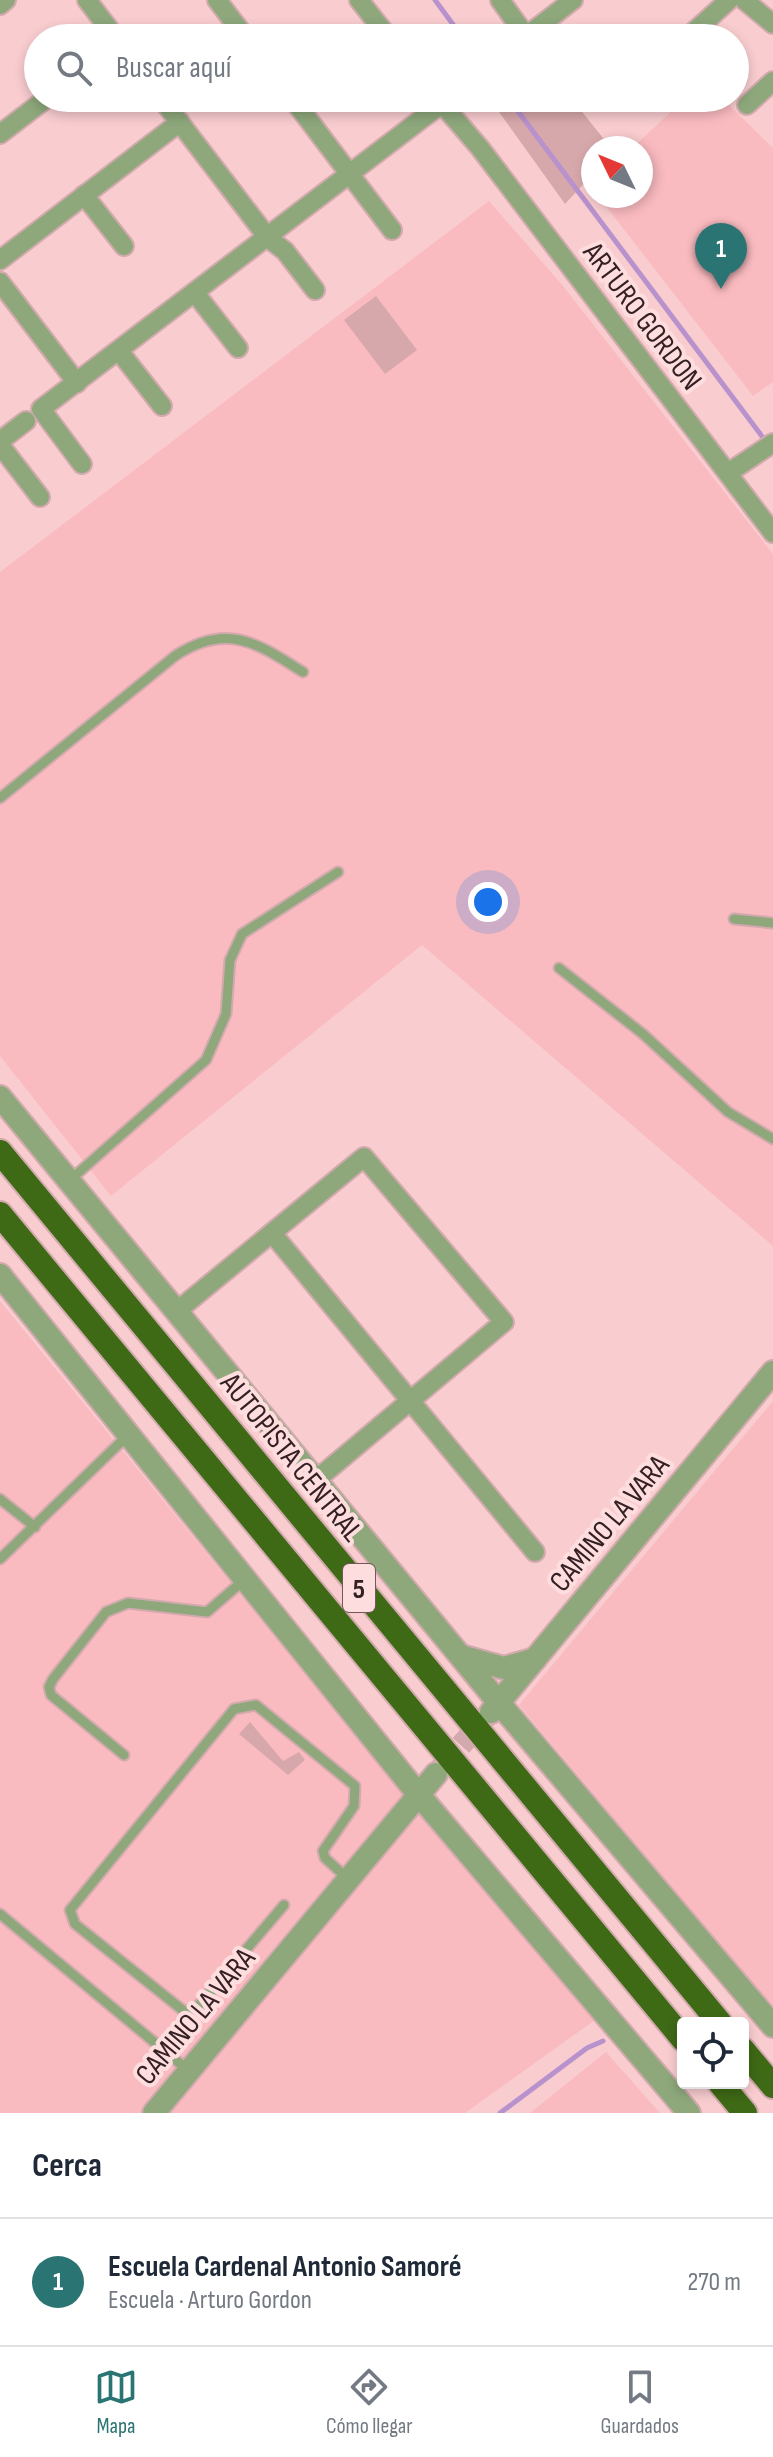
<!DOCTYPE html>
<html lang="es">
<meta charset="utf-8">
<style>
:root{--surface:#fff;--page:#f2f2f3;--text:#1f2937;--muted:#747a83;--line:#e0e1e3;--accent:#2a7473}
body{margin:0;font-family:"Sofia Sans Condensed",sans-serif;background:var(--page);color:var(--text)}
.controls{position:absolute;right:24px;bottom:24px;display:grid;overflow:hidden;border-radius:8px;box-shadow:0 4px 12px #0003}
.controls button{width:72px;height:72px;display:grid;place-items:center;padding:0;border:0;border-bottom:2px solid var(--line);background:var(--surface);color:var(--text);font:40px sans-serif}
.compass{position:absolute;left:581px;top:136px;width:72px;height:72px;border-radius:50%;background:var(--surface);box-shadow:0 4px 12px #0003;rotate:313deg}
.you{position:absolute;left:488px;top:902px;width:28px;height:28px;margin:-20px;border:6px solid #fff;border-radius:50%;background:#1a73e8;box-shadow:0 0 0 12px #1a73e833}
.badge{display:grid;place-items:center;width:52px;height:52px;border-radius:50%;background:var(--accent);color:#fff;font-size:26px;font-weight:700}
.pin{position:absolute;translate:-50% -66px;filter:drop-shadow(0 2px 4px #0008)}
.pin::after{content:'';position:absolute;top:42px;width:28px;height:24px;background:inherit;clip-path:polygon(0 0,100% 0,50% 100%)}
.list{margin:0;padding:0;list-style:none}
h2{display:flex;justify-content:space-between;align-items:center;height:104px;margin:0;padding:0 32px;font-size:34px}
h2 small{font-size:26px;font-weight:400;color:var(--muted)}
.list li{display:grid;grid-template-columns:52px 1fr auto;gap:24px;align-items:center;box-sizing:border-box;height:128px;padding:0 32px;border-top:2px solid var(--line)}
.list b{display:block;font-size:30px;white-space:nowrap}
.list p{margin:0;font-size:26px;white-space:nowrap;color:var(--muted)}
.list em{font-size:26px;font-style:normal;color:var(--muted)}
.icon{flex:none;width:44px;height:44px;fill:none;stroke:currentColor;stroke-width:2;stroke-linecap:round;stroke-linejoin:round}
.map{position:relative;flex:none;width:773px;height:2113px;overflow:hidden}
.search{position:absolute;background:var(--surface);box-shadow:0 4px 12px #0003;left:24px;right:24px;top:24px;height:88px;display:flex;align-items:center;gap:20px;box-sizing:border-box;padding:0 28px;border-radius:44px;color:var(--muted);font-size:30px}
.sheet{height:232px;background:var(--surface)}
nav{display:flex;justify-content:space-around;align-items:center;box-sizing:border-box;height:112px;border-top:2px solid var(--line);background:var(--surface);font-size:22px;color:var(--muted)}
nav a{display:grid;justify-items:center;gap:4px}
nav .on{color:var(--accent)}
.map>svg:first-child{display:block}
.built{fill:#fabbc0}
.green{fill:#d7a8ab}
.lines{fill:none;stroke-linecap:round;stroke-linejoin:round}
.stream{stroke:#b892cc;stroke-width:5}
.tertiary-tunnel{stroke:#d2aaad;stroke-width:22;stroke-dasharray:22 11;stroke-linecap:butt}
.service-casing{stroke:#d2aaad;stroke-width:13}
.minor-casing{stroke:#d2aaad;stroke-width:22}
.tertiary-casing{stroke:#d2aaad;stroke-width:26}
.motorway-casing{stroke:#d2aaad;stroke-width:28}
.service{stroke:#8ea87c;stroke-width:9}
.minor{stroke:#8ea87c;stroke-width:18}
.tertiary{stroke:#8ea87c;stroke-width:22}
.motorway{stroke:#3e6915;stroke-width:24}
.labels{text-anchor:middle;stroke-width:8;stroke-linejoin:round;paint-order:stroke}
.shield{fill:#fedddf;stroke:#71595b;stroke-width:2}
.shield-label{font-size:28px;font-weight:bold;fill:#342022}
.street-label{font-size:30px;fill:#342022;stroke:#fedddf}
</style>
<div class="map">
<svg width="773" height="2113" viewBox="0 0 773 2113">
<rect width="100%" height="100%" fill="#f9cdd0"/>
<g class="built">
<path d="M686 98H722L773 148V382L753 396 598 196H641V148H632Z"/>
<path d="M489 201 563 286 773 554V1246L422 945 111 1196 0 1056V572Z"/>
<path d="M0 1301 395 1783 595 2020 465 2113H0Z"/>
<path d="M773 1401V2009L519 1705Z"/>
<path d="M606 2052 660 2113H530Z"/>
</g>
<g class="green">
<path d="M489 98H571L611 148H593V174L565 204Z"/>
<path d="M376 296 417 350 385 374 344 320Z"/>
<path d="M250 1722 283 1761 299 1752 305 1760 288 1775 239 1734Z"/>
</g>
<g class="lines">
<g class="stream">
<path d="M435 0 463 38"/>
<path d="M508 98 764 439"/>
<path d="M500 2113 587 2048 603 2041"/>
</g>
<path class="tertiary-tunnel" d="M439 1770 488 1715"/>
<defs>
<g id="service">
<path d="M0 798 175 656C227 622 257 643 303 672"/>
<path d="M734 919 773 923"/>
<path d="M559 968 643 1034 728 1112 773 1139"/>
<path d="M69 1181 206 1060 226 1014 230 960 242 934 338 872"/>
<path d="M0 1499 35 1527"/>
<path d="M0 1559 128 1435"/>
<path d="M124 1755 51 1695 49 1687 53 1679 106 1612 128 1603 207 1612 244 1580"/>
<path d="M284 1905 199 2005 185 2012 75 1924 70 1910 234 1709 256 1705 355 1786 354 1806 323 1851 325 1858 348 1879"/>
<path d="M0 1914 189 2071"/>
</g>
<g id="minor">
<path d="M87 0 116 38"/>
<path d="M217 0 246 38"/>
<path d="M359 0 389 38"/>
<path d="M500 0 526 36"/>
<path d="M744 0 773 24"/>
<path d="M0 5 6 0"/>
<path d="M524 38 573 0"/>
<path d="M687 38 729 0"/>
<path d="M161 98 268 238 285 251 315 290"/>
<path d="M292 98 392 230"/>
<path d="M437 98 480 148 773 533"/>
<path d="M747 105 773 81"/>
<path d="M0 134 47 98"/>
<path d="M84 195 124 246"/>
<path d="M0 260 180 122"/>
<path d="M0 282 77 383"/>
<path d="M195 293 238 348"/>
<path d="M119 351 162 406"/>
<path d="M0 441 26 421"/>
<path d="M0 445 40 497"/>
<path d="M82 464 41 409 449 98"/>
<path d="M728 473 773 443"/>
<path d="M272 1233 535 1552"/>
<path d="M177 1311 364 1157 504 1322 316 1480"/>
</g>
<g id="tertiary">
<path d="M0 1097 499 1703 773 2026"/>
<path d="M0 1275 418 1794 689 2113"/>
<path d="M461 1656 504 1668 535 1659"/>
<path d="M491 1712 773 1372"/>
<path d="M154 2113 436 1774"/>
</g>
<g id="motorway">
<path d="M0 1152 720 2023"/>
<path d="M0 1214 683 2039"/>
<path d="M743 2050 773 2086"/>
<path d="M720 2083 745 2113"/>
</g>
</defs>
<use href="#service" class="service-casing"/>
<use href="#minor" class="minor-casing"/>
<use href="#tertiary" class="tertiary-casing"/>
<use href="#motorway" class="motorway-casing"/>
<use href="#service" class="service"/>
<use href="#minor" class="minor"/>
<use href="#tertiary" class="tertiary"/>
<use href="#motorway" class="motorway"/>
</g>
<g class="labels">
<rect class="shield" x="343" y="1564" width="32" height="48" rx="6"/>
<g class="shield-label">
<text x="359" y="1598">5</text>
</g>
<g class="street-label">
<text transform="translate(643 316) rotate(53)" y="10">ARTURO GORDON</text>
<text transform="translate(292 1457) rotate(51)" y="10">AUTOPISTA CENTRAL</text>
<text transform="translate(609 1523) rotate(-50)" y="10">CAMINO LA VARA</text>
<text transform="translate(195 2016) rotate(-50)" y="10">CAMINO LA VARA</text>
</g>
</g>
</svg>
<div class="controls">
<button><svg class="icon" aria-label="locate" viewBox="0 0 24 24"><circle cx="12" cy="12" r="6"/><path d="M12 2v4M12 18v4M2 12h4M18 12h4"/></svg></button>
</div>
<svg class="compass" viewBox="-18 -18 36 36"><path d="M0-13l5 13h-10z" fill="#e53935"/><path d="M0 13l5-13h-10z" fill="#747a83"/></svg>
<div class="you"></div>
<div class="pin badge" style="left:721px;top:289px">1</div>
<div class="search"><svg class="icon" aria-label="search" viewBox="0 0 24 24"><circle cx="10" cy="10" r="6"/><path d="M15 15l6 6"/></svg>Buscar aquí</div>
</div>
<section class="sheet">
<h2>Cerca<small></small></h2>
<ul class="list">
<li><span class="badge">1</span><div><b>Escuela Cardenal Antonio Samoré</b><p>Escuela · Arturo Gordon</p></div><em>270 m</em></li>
</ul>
</section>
<nav>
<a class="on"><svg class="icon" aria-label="map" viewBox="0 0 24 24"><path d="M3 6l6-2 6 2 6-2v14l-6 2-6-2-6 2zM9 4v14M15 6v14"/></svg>Mapa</a>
<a><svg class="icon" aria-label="directions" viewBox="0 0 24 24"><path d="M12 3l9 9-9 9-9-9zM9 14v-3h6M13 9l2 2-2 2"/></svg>Cómo llegar</a>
<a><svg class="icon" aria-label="saved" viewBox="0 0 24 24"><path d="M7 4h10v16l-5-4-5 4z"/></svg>Guardados</a>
</nav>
